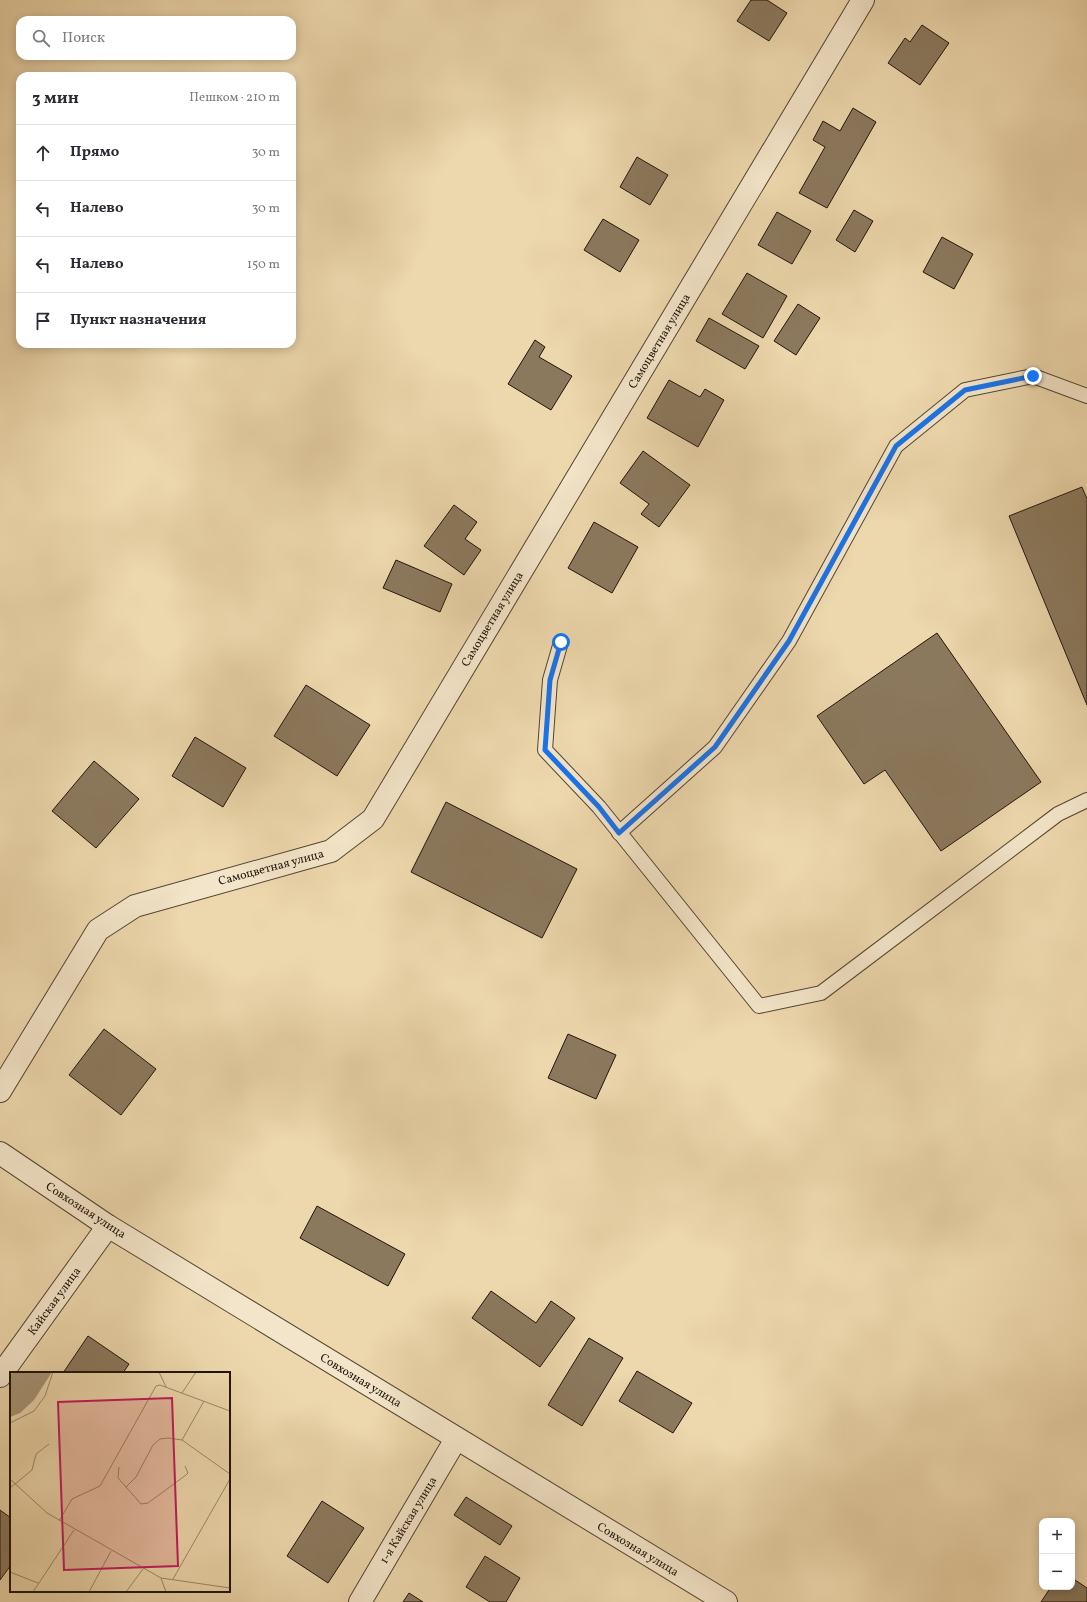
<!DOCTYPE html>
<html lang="ru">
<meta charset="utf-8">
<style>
:root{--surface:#fff;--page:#f2f2f3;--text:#2b2b33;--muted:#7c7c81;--line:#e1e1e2}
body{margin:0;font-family:Vollkorn,serif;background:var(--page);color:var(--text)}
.controls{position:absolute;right:12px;bottom:12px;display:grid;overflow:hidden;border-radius:8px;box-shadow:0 2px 10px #0003}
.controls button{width:36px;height:36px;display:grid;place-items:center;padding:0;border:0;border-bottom:1px solid var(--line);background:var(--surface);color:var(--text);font:20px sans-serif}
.stop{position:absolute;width:12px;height:12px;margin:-9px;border:3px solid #1a73e8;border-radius:50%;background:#fff}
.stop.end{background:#1a73e8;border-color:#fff;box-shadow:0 1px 4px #0008}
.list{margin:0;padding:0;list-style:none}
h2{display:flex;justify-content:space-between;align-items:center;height:52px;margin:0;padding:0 16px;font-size:17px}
h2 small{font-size:13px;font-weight:400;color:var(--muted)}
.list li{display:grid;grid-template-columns:26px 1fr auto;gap:12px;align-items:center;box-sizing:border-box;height:56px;padding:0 16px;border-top:1px solid var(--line)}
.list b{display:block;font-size:15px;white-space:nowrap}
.list em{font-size:13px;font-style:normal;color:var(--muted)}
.icon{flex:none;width:22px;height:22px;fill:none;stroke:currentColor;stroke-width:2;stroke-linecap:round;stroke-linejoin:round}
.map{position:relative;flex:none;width:1087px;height:1602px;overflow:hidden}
.search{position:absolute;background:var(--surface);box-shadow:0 2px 10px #0003;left:16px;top:16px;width:280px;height:44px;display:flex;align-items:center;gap:10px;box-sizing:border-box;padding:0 14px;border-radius:12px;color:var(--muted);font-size:15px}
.panel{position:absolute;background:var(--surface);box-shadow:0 2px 10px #0003;left:16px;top:72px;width:280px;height:276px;border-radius:12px}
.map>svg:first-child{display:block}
.building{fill:#8b795e;stroke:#201409}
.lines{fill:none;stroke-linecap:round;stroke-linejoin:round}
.service-casing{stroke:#534532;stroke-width:16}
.minor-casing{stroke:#534532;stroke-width:24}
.tertiary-casing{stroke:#534532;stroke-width:24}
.service{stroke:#f3e5c9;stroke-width:14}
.minor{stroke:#f3e5c9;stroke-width:22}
.tertiary{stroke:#f3e5c9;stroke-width:22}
.route{stroke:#1a73e8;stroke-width:5}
.labels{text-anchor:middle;stroke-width:4;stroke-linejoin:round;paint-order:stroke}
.street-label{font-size:12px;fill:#201409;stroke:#f3e5c9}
.inset-road{fill:none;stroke:#9b896b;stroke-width:1}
.view{fill:#c2185b;fill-opacity:0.15;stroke:#c2185b;stroke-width:2}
.inset-edge{fill:none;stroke:#201409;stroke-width:2}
</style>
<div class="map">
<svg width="1087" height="1602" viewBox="0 0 1087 1602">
<rect width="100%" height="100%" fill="#edd7ac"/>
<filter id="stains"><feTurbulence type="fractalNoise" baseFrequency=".005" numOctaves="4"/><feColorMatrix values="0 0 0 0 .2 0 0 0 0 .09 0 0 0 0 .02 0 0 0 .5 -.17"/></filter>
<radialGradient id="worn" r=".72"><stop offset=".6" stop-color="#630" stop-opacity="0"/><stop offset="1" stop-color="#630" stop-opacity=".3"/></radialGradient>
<g class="building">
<path d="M751 0H767L787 13 769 41 737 21Z"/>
<path d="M922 25 949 43 920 85 888 63 905 38 910 42Z"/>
<path d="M853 108 876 122 827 208 799 193 825 147 813 140 823 121 840 131Z"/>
<path d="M637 157 668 175 650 205 620 187Z"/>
<path d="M854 210 873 221 855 252 836 240Z"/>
<path d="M777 212 811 231 792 264 758 245Z"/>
<path d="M603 219 639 240 620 272 584 250Z"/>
<path d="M942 237 973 254 954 289 923 272Z"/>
<path d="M747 273 787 296 763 338 722 314Z"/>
<path d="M798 304 820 318 796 355 774 341Z"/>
<path d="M709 318 759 346 745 369 696 341Z"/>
<path d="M535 340 545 347 539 357 572 376 551 410 508 384Z"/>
<path d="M669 380 700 397 705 389 724 400 698 447 647 418Z"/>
<path d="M643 451 690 485 659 527 641 514 649 504 620 483Z"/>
<path d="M1082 487 1087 499V705L1009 516Z"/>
<path d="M454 505 477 522 465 539 481 550 464 575 424 546Z"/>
<path d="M594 522 638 547 612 593 568 568Z"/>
<path d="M396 560 452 584 440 612 383 588Z"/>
<path d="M937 633 1041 782 941 851 885 770 864 784 817 716Z"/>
<path d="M306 685 370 725 337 776 274 736Z"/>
<path d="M195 737 246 768 223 807 172 776Z"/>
<path d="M94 761 139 799 96 848 52 811Z"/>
<path d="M446 802 577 869 542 938 411 872Z"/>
<path d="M104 1029 156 1069 121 1115 69 1075Z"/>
<path d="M568 1034 616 1055 596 1099 548 1078Z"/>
<path d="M317 1206 405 1254 388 1286 300 1238Z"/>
<path d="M491 1291 536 1323 551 1301 575 1318 540 1367 472 1318Z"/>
<path d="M88 1336 129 1364 123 1373H63Z"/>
<path d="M589 1338 623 1358 582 1426 548 1405Z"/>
<path d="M637 1371 692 1403 673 1433 619 1401Z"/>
<path d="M466 1497 512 1526 500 1545 454 1515Z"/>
<path d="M322 1501 364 1528 328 1583 287 1556Z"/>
<path d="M0 1510 11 1518V1565L0 1580Z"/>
<path d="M485 1556 520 1578 506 1602H490L466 1587Z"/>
<path d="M1072 1578 1087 1588V1602H1041L1051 1587H1072Z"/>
<path d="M409 1593 423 1602H403Z"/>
</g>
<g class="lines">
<defs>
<g id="service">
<path d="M561 642 550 680 545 750 599 807 759 1006 821 993 1058 814 1087 800"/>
<path d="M619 833 715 747 789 641 896 446 965 390 1033 376 1087 396"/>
</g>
<g id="minor">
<path d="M0 1091 98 930 135 906 331 851 373 819 863 0"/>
<path d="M0 1376 108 1226"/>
<path d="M360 1602 456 1439"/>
</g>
<path id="tertiary" d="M0 1153 108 1226 726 1602"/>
</defs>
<use href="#service" class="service-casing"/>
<use href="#minor" class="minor-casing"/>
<use href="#tertiary" class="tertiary-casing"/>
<use href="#service" class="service"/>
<use href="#minor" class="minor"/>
<use href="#tertiary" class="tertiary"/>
</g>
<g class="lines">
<path class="route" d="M561 642 550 680 545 750 599 807 619 833 715 747 789 641 896 446 965 390 1033 376"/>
</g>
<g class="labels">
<g class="street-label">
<text transform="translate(659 341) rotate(-59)" y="4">Самоцветная улица</text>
<text transform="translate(492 619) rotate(-59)" y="4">Самоцветная улица</text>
<text transform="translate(271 867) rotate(-15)" y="4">Самоцветная улица</text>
<text transform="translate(86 1210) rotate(33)" y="4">Совхозная улица</text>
<text transform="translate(54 1301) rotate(-54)" y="4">Кайская улица</text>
<text transform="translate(361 1380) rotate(31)" y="4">Совхозная улица</text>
<text transform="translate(408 1520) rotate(-59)" y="4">1-я Кайская улица</text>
<text transform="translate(638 1549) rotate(31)" y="4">Совхозная улица</text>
</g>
</g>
<g transform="translate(10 1372)">
<rect width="220" height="220" fill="#edd7ac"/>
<path d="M6 0H42L24 28 10 41 0 45V2Z" fill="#a79575"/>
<path class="inset-road" d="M149 0 156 15M172 21 186 0M0 51 24 39 35 24 43 0M172 68 220 102M172 68 194 29M109 95 108 106 131 132 138 131 176 103 178 101 175 94M0 107 37 141 151 206 220 216M116 115 126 105 143 73 150 67 158 66 172 68M0 116 22 98 26 82 39 72M49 149 62 127 90 114 146 14 150 13 220 39M0 200 28 211M151 206 156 220M163 207 220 107M23 220 64 158M79 220 101 179M116 220 133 197"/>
<path class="view" d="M162 26 168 194 54 198 48 30Z"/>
<rect width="220" height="220" class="inset-edge"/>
</g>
<rect width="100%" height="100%" filter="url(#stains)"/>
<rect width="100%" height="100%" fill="url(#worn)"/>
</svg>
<div class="controls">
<button>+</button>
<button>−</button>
</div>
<div class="stop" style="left:561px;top:642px"></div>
<div class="stop end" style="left:1033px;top:376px"></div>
<div class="search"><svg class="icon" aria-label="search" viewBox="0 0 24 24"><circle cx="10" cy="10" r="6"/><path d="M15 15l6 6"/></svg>Поиск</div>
<section class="panel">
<h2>3 мин<small>Пешком · 210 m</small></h2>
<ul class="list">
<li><svg class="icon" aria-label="ahead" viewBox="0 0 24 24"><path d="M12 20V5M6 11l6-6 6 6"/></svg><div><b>Прямо</b></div><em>30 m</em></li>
<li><svg class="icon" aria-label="left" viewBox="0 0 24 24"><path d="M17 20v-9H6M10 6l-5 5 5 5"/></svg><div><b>Налево</b></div><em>30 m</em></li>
<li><svg class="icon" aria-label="left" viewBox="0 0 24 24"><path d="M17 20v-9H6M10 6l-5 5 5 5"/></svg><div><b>Налево</b></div><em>150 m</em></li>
<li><svg class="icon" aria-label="arrive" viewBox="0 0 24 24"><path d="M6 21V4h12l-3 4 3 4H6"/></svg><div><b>Пункт назначения</b></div></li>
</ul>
</section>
</div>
